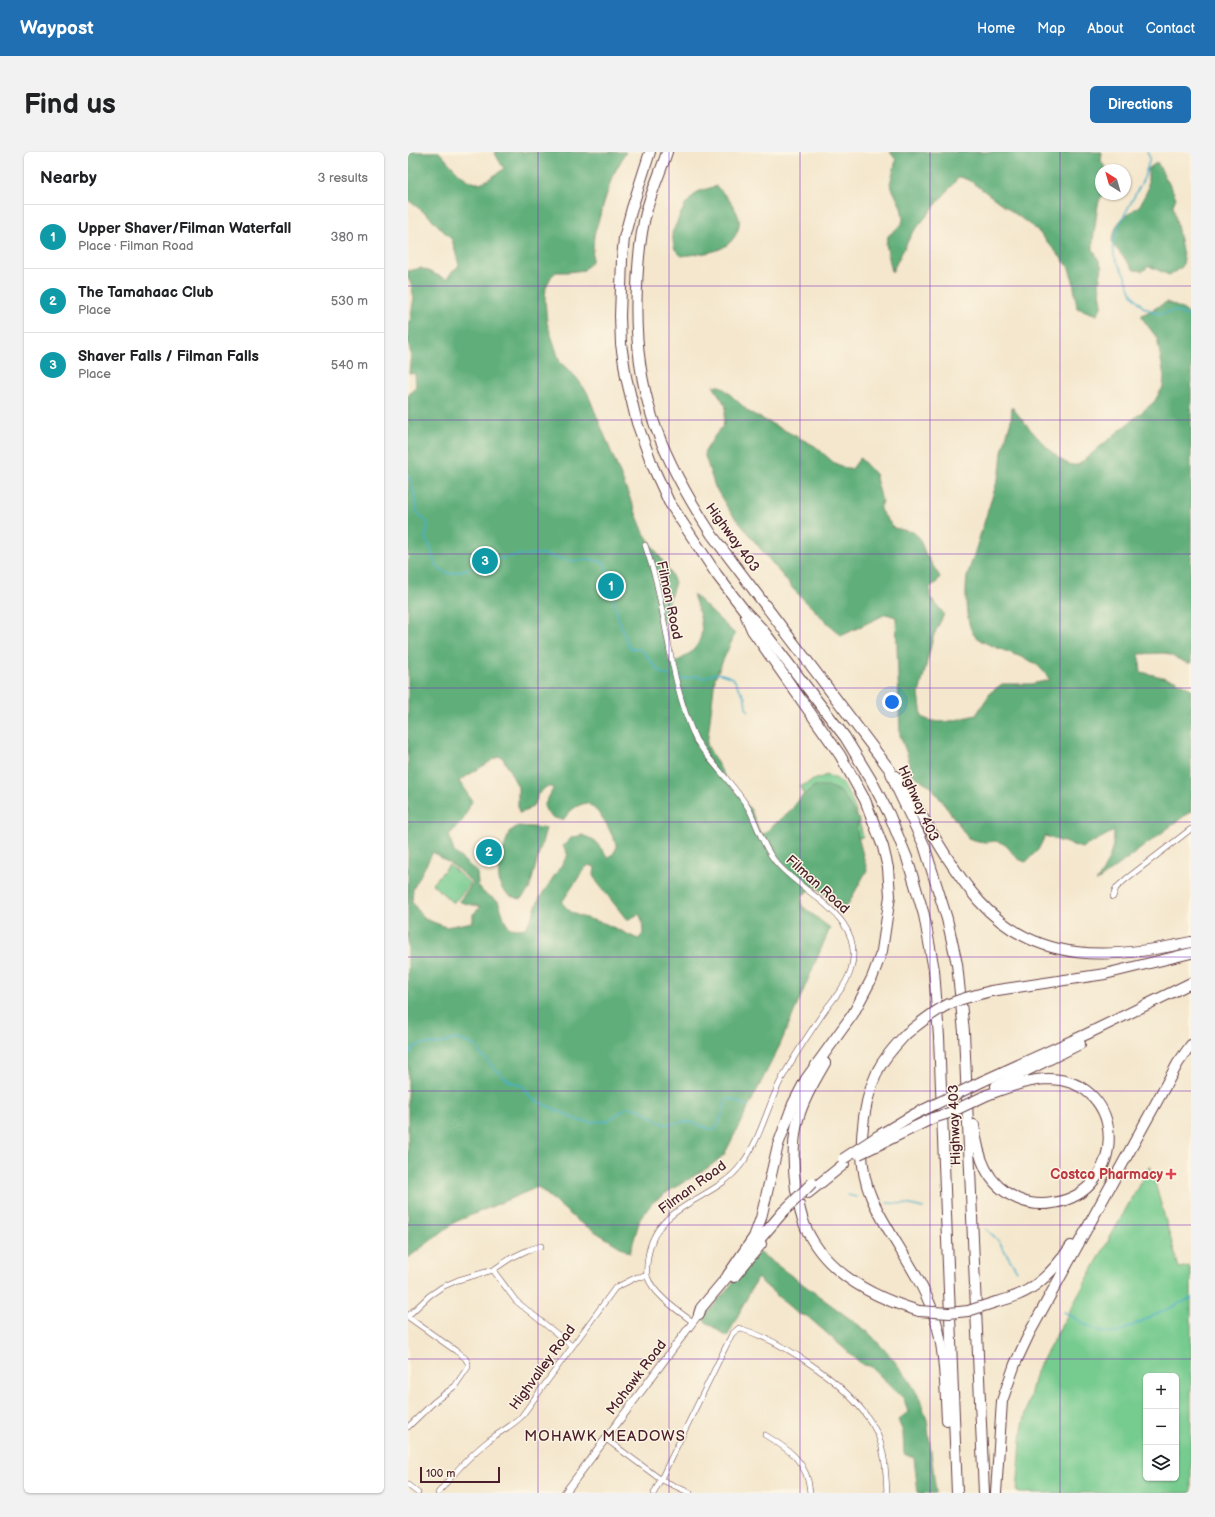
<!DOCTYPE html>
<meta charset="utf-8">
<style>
:root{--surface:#fff;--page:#f2f2f2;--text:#202124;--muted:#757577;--line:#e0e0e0;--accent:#1f6fb2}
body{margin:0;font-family:"Balsamiq Sans",sans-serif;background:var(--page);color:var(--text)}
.controls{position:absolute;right:12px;bottom:12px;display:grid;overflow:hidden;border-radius:6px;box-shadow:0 1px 3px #0004}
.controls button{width:36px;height:36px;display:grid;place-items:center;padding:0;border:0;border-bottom:1px solid var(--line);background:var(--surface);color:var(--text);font:20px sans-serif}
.compass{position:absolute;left:687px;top:12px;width:36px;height:36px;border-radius:50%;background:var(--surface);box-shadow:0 1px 3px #0004;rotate:323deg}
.scale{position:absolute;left:12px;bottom:10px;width:80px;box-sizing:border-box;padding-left:4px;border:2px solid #4a1f2b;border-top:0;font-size:11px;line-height:14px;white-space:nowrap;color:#4a1f2b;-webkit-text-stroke:3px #fcf5e5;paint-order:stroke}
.you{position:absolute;left:484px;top:550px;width:14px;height:14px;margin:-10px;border:3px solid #fff;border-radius:50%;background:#1a73e8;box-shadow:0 0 0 6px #1a73e833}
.badge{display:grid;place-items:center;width:26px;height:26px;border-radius:50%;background:var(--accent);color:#fff;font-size:13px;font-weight:700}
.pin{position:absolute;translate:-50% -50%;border:2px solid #fff;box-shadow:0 1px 4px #0006}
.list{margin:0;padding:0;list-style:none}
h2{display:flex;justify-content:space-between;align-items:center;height:52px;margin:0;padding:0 16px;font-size:17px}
h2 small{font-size:13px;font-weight:400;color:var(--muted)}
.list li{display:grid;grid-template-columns:26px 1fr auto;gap:12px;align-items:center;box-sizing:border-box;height:64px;padding:0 16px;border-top:1px solid var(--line)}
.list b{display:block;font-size:15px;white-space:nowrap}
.list p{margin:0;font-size:13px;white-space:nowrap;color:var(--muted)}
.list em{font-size:13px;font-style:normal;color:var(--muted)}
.icon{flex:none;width:22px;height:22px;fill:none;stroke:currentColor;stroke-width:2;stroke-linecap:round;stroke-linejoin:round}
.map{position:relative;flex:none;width:783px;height:1341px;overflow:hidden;border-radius:6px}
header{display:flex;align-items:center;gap:24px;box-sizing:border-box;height:56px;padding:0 20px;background:var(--accent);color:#fff}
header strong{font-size:19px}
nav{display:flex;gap:22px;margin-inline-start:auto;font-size:14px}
.intro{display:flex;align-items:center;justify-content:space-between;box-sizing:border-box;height:96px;padding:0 24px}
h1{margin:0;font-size:28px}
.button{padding:10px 18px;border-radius:6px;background:var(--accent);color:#fff;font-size:14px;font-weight:700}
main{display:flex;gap:24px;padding:0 24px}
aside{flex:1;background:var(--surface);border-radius:6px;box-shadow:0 1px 3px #0004}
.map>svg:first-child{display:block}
.green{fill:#76cb8f;stroke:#60755d;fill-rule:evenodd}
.forest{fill:#60af7a;stroke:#556752;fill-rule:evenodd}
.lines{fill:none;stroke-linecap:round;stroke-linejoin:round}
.stream{stroke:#48afc7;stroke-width:1.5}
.street-casing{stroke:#643d43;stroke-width:6}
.secondary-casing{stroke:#643d43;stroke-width:8}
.highway-casing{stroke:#643d43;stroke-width:12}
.street{stroke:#fff;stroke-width:5}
.secondary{stroke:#fff;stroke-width:7}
.highway{stroke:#fff;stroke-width:10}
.highway-bridge-casing{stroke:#643d43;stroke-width:12;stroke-linecap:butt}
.highway-bridge{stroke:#fff;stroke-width:10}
.grid{fill:none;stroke:#7b2cbf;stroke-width:1;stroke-opacity:0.55}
.health-dot{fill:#e0444e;stroke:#fcf5e5;stroke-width:1.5}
.labels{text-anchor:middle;stroke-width:3;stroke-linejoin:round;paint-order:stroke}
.street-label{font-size:14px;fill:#4a1f2b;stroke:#fcf5e5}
.health-label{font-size:14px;font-weight:bold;fill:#be3a42;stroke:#fcf5e5;text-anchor:end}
.neighbourhood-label{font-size:15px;letter-spacing:1px;fill:#4a1f2b;stroke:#fcf5e5}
</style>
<header>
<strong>Waypost</strong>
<nav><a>Home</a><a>Map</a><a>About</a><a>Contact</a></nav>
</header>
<div class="intro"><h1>Find us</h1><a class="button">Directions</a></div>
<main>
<aside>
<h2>Nearby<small>3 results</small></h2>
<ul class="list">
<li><span class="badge" style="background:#0f9aa8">1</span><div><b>Upper Shaver/Filman Waterfall</b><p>Place · Filman Road</p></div><em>380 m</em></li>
<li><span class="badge" style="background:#0f9aa8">2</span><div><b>The Tamahaac Club</b><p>Place</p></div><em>530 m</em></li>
<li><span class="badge" style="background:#0f9aa8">3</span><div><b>Shaver Falls / Filman Falls</b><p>Place</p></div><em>540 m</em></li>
</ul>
</aside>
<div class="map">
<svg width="783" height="1341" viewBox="0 0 783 1341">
<rect width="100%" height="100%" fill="#fcf5e5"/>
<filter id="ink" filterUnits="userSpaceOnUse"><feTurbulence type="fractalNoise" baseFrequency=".025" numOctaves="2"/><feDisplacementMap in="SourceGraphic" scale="8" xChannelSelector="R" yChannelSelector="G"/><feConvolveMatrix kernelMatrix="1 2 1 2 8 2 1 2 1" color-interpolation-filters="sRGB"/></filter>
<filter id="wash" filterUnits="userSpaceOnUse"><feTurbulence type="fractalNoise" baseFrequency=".012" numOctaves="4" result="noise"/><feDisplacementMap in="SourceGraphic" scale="16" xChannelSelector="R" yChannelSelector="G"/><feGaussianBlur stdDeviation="0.9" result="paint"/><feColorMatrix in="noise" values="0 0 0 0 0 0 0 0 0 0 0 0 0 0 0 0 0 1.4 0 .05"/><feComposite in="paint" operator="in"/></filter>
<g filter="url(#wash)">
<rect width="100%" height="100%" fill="#f4e7cd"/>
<g class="green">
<path d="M419 623C423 625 429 626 433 630 443 640 452 671 455 685L447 687 401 653 392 635 403 629Z"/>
<path d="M41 713 63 732 45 751 24 732Z"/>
<path d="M742 1013 771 1116 781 1114 783 1122V1341H613L609 1340 614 1277 628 1220ZM738 1224H768V1326H738Z"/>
</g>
<g class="forest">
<path d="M0 0H31C40 9 57 32 71 31 79 30 89 21 96 17L86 0H218L204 25 186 83 184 109 176 118 161 120H148L143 125 138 135 137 147 139 171 152 210 168 225 179 240 236 381 262 420 267 430 255 469 261 510C269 510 272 508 278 504 303 487 292 465 285 442L327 482 307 526 299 593 321 632 343 658 353 684 384 657 393 645 407 634H420L433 640 451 668 448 677 459 718 438 756 406 734 394 744V754L422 776 372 893 316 1003 301 1015 261 1039 244 1051 232 1067 222 1101 170 1069 130 1035 47 1070 0 1106V244L8 234 7 222 1 221 3 202 0 190V181L6 146 3 132 0 126V119L13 116 38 127 51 113 44 88 21 64 0 48ZM91 604 95 606 110 635V655L111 661C119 660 130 652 129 643L138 635H144L145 637 136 654C140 664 144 666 155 668 162 659 167 653 179 651 195 661 202 678 209 695L205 702 200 705 186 688 174 683 163 686 155 694 160 703 131 747 123 767 117 776 110 777 102 776 98 771 90 749 76 741 70 734 69 720 46 700 41 683 55 668 64 649 51 629ZM25 700 47 715 65 731 51 749C58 753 65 752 73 755L65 762V770L38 775 17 767 10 759 4 749 5 737ZM181 713 187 715 186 723 189 730 219 768 231 762 234 768 235 782 230 787C219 782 209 777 198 772 183 766 163 766 154 750L177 716Z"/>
<path d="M482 0H694L693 9 699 18H693V42H696L692 47 690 53 685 88V97L694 115 691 132 694 153 689 163 669 156 665 128 660 114 629 78 564 30 553 25 550 26 503 83 484 120 478 92 480 84 494 72 495 66 493 55 482 32 488 8Z"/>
<path d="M749 10 766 41 768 46 765 53 776 108 774 115 761 123 741 114 735 119 726 118 707 95 704 89 708 75 713 68 732 53 740 37V17Z"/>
<path d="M308 34C316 41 329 56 331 67 333 76 326 88 319 93 307 102 287 102 273 104L266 96 264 81 277 53 289 40Z"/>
<path d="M759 150 776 158 783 164V511H779L757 501 731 502 733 520 767 528 783 537V659L688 730C699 714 706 699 706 679L674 696 637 684 630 698 618 710C604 707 604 696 594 691 589 688 584 690 578 690 572 690 566 688 560 686L537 653 522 634 504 622 501 608 492 583 488 465 478 462 433 484 386 438 321 358 307 335 296 301 308 282 315 274 318 254 305 234H313L341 260 407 294 425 310 439 317H444L452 306 467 322 474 349 472 358 486 376 505 380 511 385 517 401 532 425 528 431 522 435V445L536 462 525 485 511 542 514 565C531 575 550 567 568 563L583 540 594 532H623L642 528C638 523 633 516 628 512 614 503 573 493 566 483 557 471 557 440 559 425L592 320 594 300 603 268 604 255C614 268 649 311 664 313 665 313 669 313 670 313L746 250 755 235 756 224 749 186 734 166V163Z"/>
<path d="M110 674 138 676 121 738 113 747C76 741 95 704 101 680Z"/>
<path d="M351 1100 460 1180 484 1206 501 1228 511 1245 519 1268 528 1341H510L506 1306 496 1302 495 1280 490 1268 500 1260 496 1247 462 1214 455 1213 399 1164 390 1162 349 1126 319 1185 294 1167Z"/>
</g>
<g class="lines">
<g class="stream">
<path d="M739 0 742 6 736 26 710 75 705 93 706 104 717 124 724 142 735 155 751 162 767 159 783 165"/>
<path d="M0 322 4 332 7 346 8 356 10 362 18 369 20 374 17 386 24 398 25 407 31 417 42 422 60 417 78 410 110 403 134 402 162 409 182 407 197 411 201 422 202 439 205 444 210 465 221 496 225 497H232C243 505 247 521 261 524"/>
<path d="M271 526 276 527 288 524 297 526C308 518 314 522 325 526L337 546 338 556 341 559"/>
<path d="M0 904 7 894 15 892H31L49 887 64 892 69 895 72 902 88 918 101 929 115 934 123 946 172 969 182 970 199 969 220 955C225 956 231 956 235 959 242 962 249 970 256 972 263 974 273 968 283 970 292 972 298 978 307 977L311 972 318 948 323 947 339 954"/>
<path d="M440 1043 448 1045"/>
<path d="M479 1051 498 1052 515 1056"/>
<path d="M578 1077 590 1088 609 1119"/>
<path d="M656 1160C677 1171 684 1181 709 1181L783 1146"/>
</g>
</g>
</g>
<g filter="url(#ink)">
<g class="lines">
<defs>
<g id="street">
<path d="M237 393C241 405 245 417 248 429 260 482 265 537 288 588 292 594 297 601 302 607 314 622 333 642 342 659 350 676 355 694 367 709 394 743 458 763 443 817 439 832 427 845 418 857 402 880 386 904 373 928 359 955 352 989 333 1013 305 1050 247 1051 240 1105 239 1111 238 1118 239 1124 245 1142 270 1159 285 1170"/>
<path d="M705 745 708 736 718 727 783 677"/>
<path d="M85 1118 108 1149 164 1194"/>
<path d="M0 1164 21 1144 34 1135 50 1128 85 1118 103 1106 120 1098 133 1094"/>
<path d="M0 1165 48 1199 57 1206 60 1211V1215L47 1234 26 1250 0 1275"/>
<path d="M357 1283C382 1298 400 1310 402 1341"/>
<path d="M198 1287 252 1327 282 1341"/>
<path d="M0 1333 10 1341"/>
<path d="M30 1341C45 1322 61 1304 80 1289 91 1280 103 1275 113 1265L207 1136 229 1125 239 1124"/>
<path d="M246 1341 324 1182 331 1176C379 1191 447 1236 469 1281 477 1299 478 1321 479 1341"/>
</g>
<path id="secondary" d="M157 1341 291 1162"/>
<g id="highway">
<path d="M242 0 224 56 216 86 214 107 212 164 213 192 218 225 229 271 245 315 261 350 309 423 336 458 354 477 437 585 462 626 481 662 499 706 516 763 526 818 531 885 549 1341"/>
<path d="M259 0C253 19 244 38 239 57 232 82 230 110 229 135 224 236 250 300 304 383L482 618 488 634 516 693 539 767 549 812 556 880 576 1341"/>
<path d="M487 624 495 632C519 671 541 714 571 749 629 814 706 807 783 790"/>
<path d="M583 839 697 822 783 801"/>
<path d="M498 882C488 893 477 904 470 918 453 954 447 1010 464 1047 482 1086 510 1119 525 1160 537 1193 537 1232 539 1268"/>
<path d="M417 911C406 930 394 950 389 971 384 994 385 1016 388 1038 390 1050 392 1062 397 1074 417 1121 464 1145 511 1159"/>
<path d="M575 929 679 882 783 831"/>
<path d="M588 934 672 892"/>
<path d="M566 973C570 1005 578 1033 610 1047 621 1052 634 1053 645 1051 719 1040 721 929 641 927 620 927 599 936 579 943"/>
<path d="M470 984 505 963"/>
<path d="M472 992 525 966"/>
<path d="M400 1041 436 1012"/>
<path d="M345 1095 375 1060"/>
<path d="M320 1123 346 1085 353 1066 370 993 385 952 398 927 445 862 464 826 474 799 482 744 480 716 475 695 457 648 432 603 344 478 338 464"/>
<path d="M326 1125 353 1092"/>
<path d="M588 1150C596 1148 604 1146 612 1142 633 1133 650 1113 663 1094"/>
<path d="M291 1162 293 1156 324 1119"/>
<path d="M588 1341 594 1249 607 1212 622 1180 770 911 783 893"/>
</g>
</defs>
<use href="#street" class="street-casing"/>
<use href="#secondary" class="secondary-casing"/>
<use href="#highway" class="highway-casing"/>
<use href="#street" class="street"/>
<use href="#secondary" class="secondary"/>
<use href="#highway" class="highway"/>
<defs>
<g id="highway-bridge">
<path d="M498 882C512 871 526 859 541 852 554 846 569 843 583 839"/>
<path d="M505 963 575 929"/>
<path d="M525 966 541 961 579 943"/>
<path d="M451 1002 472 992"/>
<path d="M435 1007 470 984"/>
<path d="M375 1060 404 1031"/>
<path d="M511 1159 541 1161 560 1159 588 1150"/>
</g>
</defs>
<use href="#highway-bridge" class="highway-bridge-casing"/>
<use href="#highway-bridge" class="highway-bridge"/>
</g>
</g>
<path class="grid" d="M130 0V1341M261 0V1341M392 0V1341M522 0V1341M652 0V1341M0 134H783M0 268H783M0 402H783M0 536H783M0 670H783M0 805H783M0 939H783M0 1073H783M0 1207H783"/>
<path class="health-dot" d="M761 1016h4v4h4v4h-4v4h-4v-4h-4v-4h4z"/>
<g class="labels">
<g class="street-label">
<text transform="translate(325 385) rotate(54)" y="5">Highway 403</text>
<text transform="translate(262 448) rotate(78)" y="5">Filman Road</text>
<text transform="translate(511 651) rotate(66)" y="5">Highway 403</text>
<text transform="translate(410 732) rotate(42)" y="5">Filman Road</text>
<text transform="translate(546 973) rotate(-92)" y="5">Highway 403</text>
<text transform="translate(284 1035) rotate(-36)" y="5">Filman Road</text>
<text transform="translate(134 1215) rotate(-54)" y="5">Highvalley Road</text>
<text transform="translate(228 1225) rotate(-53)" y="5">Mohawk Road</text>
</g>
<g class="health-label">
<text x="755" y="1027">Costco Pharmacy</text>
</g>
<g class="neighbourhood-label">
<text x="197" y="1289">MOHAWK MEADOWS</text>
</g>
</g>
</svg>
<div class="controls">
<button>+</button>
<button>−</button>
<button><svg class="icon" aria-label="layers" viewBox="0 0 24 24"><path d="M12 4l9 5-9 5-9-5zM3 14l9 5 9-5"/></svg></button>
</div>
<svg class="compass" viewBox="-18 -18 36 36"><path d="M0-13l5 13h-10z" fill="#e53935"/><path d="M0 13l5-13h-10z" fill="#757577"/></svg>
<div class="scale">100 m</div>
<div class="you"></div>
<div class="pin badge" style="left:203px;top:434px;background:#0f9aa8">1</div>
<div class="pin badge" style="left:81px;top:700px;background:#0f9aa8">2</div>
<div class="pin badge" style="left:77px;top:409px;background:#0f9aa8">3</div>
</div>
</main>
